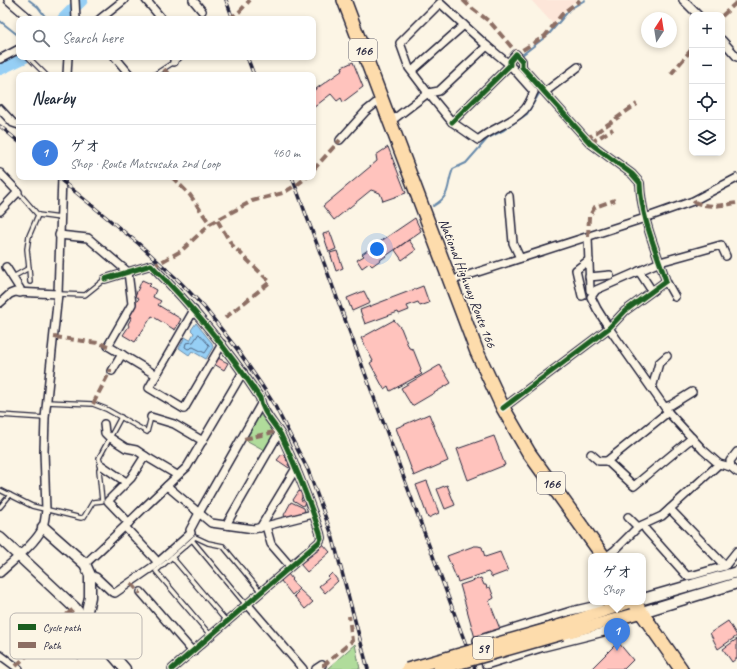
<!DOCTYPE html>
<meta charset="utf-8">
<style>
:root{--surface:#fff;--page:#f2f2f3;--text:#1f2937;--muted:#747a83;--line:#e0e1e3;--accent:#ea580c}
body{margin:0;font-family:Caveat,"Klee One",sans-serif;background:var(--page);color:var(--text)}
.controls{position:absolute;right:12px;top:12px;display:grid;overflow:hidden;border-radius:8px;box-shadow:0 2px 6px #0003}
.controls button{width:36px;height:36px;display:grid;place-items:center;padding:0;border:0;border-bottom:1px solid var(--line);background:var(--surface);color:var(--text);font:20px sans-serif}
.compass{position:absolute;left:641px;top:12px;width:36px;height:36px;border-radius:50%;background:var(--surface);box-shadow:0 2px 6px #0003;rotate:12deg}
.you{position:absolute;left:377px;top:249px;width:14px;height:14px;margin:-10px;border:3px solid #fff;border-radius:50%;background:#1a73e8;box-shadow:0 0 0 6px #1a73e833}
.badge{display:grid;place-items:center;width:26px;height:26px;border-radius:50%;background:var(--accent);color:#fff;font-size:13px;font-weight:700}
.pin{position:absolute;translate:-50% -33px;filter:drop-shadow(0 1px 2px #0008)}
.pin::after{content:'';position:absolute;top:21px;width:14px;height:12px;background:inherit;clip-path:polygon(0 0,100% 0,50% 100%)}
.popup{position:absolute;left:588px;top:553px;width:58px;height:52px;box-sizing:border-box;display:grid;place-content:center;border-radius:8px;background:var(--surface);filter:drop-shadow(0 1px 3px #0005);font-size:13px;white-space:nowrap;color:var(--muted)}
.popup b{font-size:15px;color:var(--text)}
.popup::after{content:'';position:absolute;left:50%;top:100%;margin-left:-8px;border:8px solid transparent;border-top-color:var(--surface)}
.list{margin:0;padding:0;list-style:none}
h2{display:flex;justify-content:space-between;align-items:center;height:52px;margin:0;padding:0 16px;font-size:17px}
h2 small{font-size:13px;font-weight:400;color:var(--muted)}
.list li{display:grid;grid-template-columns:26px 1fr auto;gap:12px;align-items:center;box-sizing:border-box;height:56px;padding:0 16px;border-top:1px solid var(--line)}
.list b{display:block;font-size:15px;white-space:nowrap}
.list p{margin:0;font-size:13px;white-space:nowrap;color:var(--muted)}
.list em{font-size:13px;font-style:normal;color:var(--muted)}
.icon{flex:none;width:22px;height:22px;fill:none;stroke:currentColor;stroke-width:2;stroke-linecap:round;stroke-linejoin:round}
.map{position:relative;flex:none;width:737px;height:669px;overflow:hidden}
.search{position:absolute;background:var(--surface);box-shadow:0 2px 6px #0003;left:16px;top:16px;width:300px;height:44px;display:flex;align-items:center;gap:10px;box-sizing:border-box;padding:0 14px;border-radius:8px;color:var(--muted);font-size:15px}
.panel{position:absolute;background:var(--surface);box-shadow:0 2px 6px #0003;left:16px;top:72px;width:300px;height:108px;border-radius:8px}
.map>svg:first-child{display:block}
.built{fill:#fde6d9}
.green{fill:#b0dc9b;stroke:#697f6b}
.water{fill:#96cff5;stroke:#688aab}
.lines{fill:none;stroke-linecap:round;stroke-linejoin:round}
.shore{stroke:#506785;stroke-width:1}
.stream{stroke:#688aab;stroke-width:2}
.river{stroke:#96cff5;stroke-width:12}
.building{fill:#ffc3bd;stroke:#22223b}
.lane-casing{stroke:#22223b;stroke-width:6}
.street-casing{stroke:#22223b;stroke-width:10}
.secondary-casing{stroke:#22223b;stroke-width:13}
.primary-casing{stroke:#22223b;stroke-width:14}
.highway-casing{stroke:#22223b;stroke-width:16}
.lane{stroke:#fcf5e5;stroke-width:3.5}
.street{stroke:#fcf5e5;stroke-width:7}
.secondary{stroke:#fcf5e5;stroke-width:10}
.primary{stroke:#fddcac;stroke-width:11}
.highway{stroke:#fddcac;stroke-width:13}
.rail-casing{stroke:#22223b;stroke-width:3.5}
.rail{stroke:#fcf5e5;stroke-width:2;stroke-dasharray:6;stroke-linecap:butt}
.primary-bridge-casing{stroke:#22223b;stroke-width:14;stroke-linecap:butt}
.primary-bridge{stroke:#fddcac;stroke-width:11}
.quiet{stroke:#8d6e63;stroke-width:4;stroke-dasharray:8 4;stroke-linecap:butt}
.cycleway-casing{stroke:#fcf5e5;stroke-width:8}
.cycleway{stroke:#1b5e20;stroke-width:5}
.labels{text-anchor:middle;stroke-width:3;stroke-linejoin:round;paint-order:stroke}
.shield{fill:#fcf5e5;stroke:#63616e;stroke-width:1}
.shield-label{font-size:13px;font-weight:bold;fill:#22223b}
.street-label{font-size:14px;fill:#22223b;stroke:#fcf5e5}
.key{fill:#fcf5e5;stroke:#bbb6b2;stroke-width:1}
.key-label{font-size:11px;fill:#22223b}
</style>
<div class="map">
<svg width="737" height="669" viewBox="0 0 737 669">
<rect width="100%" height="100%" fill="#fcf5e5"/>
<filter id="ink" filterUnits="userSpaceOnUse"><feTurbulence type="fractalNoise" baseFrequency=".025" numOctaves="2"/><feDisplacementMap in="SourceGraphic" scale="8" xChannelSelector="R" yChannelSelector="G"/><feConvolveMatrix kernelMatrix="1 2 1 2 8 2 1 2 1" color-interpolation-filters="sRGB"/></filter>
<g filter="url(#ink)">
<path class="built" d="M531 0H577L570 5 553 24Z"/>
<g class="green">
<path d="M259 413 274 432 266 451 244 439Z"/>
<path d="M355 644 360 669H327Z"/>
</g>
<path class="water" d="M196 323 212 343 213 347 206 359 192 351 189 355 179 348 185 337 190 340 194 333 191 330Z"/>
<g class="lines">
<path class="shore" d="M199 334 209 345V347L205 353 193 347 188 349 185 347 186 343 193 342Z"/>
<g class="stream">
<path d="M29 0 38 7 47 19"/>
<path d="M0 21 19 36"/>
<path d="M522 55 549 34 570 9 585 0"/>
<path d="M433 206C452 196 446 185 453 169L466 163 488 138 504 130 527 114 540 92 534 85"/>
</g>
<g class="river">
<path d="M63 19 82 0"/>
<path d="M0 69 25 57"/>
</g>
</g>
<g class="building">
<path d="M353 62 363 87 343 102 341 98 337 101 331 94 313 108V91L343 70 342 67Z"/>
<path d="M388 147 406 193 383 201 380 193 371 190 334 220 323 206 377 161 376 155Z"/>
<path d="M415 218 421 231 372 266 369 263 362 268 357 260 364 256 362 254Z"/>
<path d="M330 232 336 249 329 252 323 234Z"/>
<path d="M409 240 416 250 402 260 395 250Z"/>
<path d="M337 251 343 268 336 271 330 253Z"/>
<path d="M142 280 151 284 149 286 156 290 153 297 161 301 158 305 181 319 175 330 152 316 135 342 123 335 129 326 128 324 132 317 129 315 139 298 135 296Z"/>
<path d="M423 286 429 303 420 306 418 302 407 306 409 310 399 314 398 312 365 324 360 310Z"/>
<path d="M364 291 370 303 352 311 347 298Z"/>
<path d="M394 320 401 328 409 348 413 349 421 369 420 372 422 374 390 391 388 386 384 389 370 363 373 361 361 338Z"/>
<path d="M218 358 228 363 224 370 214 364Z"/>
<path d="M440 365 451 383 412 406 401 388Z"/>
<path d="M429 414 448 461 414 476 396 428Z"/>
<path d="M494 436 505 465 468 480 457 449Z"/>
<path d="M282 454 286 456 285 457 287 459 286 460 289 462 288 465 290 466 289 468 277 460Z"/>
<path d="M427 481 439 513 428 518 416 485Z"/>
<path d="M447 485 455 505 445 509 437 489Z"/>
<path d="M299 491 303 494 301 500 305 502 303 506 293 500Z"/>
<path d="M291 502 304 508 305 512 285 517 284 515Z"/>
<path d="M323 544 330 552 307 572 300 564 320 549 319 548Z"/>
<path d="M474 546H478L482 547 485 557 500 552 508 571 492 577 488 572 458 582 447 556Z"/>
<path d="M332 573 338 581 325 593 319 586 329 578 328 577Z"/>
<path d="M288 574 292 579 291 580 299 589 292 595 281 581Z"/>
<path d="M481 578 484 585H486L487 588 490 587 494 598 489 601 500 629 475 638 460 585Z"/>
<path d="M300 590 313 602 305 609 294 596Z"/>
<path d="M728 621 737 636 718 649 710 633Z"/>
<path d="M737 639V658L732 662 723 649Z"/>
<path d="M618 642 633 660 624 669H591Z"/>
</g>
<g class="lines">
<defs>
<g id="lane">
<path d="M228 19H229"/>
<path d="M28 57 46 75"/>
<path d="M154 75 174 62"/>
<path d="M38 215 60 218"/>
<path d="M29 268 30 282"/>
<path d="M13 277 29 268 27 249 29 236 38 215 18 192"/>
<path d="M58 294 85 295 105 279"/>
<path d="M46 402 93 404 106 409 147 432 151 417"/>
<path d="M0 415 45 418"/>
<path d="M0 490 32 506 81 518 84 517 93 502 102 501 99 470 101 465 99 458 121 417"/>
<path d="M0 507 10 495"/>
<path d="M192 540 246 605"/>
<path d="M172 557 227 622"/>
<path d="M211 636 156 571 192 540 195 537 208 543 223 546 261 592"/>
<path d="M71 646 79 656 98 640"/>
</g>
<g id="street">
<path d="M8 0 30 19"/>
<path d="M75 0 76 19"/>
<path d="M146 0 162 19"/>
<path d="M193 0 202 11"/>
<path d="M683 0 698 15"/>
<path d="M440 3 487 46 510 65 534 92C531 98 528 107 523 111 510 124 492 128 478 140L452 122 428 93 409 68 400 43Z"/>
<path d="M100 19 124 0"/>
<path d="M722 40 737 57"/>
<path d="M115 57 130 75"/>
<path d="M0 59 19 49"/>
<path d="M174 62V60L178 57"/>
<path d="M412 71 464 25"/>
<path d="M67 75 68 57"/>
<path d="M545 92 578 67"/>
<path d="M0 109 13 123 19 125"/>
<path d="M390 122 428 93 439 91 487 46"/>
<path d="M452 122 510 65V61L516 54 522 61V67L590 143 632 174 640 183C641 217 656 250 666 281L625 311 609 328 503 408"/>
<path d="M340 140 366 111 381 99"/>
<path d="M0 173 18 192 0 211"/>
<path d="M509 196 513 243 520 258"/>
<path d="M59 235 88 238 128 272 132 304 108 346 156 375"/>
<path d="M588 237 590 290"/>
<path d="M726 256 721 245 660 262 596 290 591 297 597 309 609 328 668 412 703 450 719 464 731 467 737 472"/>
<path d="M6 267 20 289V293"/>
<path d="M639 271 652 291"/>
<path d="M589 277 610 275"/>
<path d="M105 279 151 265C193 307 227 348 260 398 262 412 274 423 281 435 296 467 309 500 320 533L321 538 319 542 172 669"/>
<path d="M450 281 645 218 693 201 737 178"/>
<path d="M666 281 675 297"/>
<path d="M582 296 576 270 589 260"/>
<path d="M0 303 10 294 15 292 58 294"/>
<path d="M194 310 149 388 184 409 222 344"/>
<path d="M112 371 122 354"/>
<path d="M652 388 659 363 667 356"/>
<path d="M665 407 671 405 692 392"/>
<path d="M151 417 174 424 203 441"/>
<path d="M104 424 105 433 109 437 126 448 136 450 145 456"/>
<path d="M591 454 599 461H607L634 486 692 438"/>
<path d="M607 461 668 412"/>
<path d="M101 465 126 482"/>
<path d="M731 467 730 461 737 452"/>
<path d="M167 486 211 523 254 529 313 514"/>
<path d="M670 509 725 566"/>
<path d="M628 517 638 527"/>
<path d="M129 523 108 501 131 478 145 456 177 475"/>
<path d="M226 525 279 433"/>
<path d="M643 525 646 530 687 576 694 575 725 566 737 551"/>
<path d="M266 526 271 544 290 566"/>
<path d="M125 527 155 559 157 563"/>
<path d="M260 528 296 468"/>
<path d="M607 556 615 550 638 527 662 516 719 464"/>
<path d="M85 564C120 532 153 498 187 467L243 372"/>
<path d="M0 573C12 562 36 543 42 529 45 523 45 516 46 510L44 451 45 418 58 294 62 177"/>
<path d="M90 575 96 577 112 592 115 593 154 566 191 533 190 530 199 513 261 404"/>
<path d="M141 592 193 652"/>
<path d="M248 605 303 669"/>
<path d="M604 611 597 605 571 611 477 640 486 665 544 647 604 632 611 621"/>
<path d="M0 655 19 669"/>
<path d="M316 669 322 665"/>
</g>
<g id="secondary">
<path d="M43 527 85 564 90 575V597L85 620"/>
<path d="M0 538 75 608 99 639 125 669"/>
<path d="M643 599 737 572"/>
<path d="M642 612 737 583"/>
</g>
<g id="primary">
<path d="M558 626 631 602"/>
<path d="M562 634 642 612"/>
</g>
<g id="highway">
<path d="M344 0 477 352 503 408 529 453 603 556"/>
<path d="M634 602 681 669"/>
</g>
</defs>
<use href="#lane" class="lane-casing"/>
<use href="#street" class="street-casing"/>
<use href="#secondary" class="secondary-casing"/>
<use href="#primary" class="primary-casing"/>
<use href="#highway" class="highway-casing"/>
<use href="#lane" class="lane"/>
<use href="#street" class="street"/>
<use href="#secondary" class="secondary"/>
<use href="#primary" class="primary"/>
<use href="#highway" class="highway"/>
<defs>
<g id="rail">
<path d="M226 0 233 19"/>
<path d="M247 57 254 75"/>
<path d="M0 126 19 142"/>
<path d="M57 177 139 244 179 281 204 307 237 349 261 384 275 406 308 470 332 535 368 669"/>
<path d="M292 177 475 669"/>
</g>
</defs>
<use href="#rail" class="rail-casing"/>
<use href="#rail" class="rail"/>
<defs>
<g id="primary-bridge">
<path d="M407 669 558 626"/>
<path d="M439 669 562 634"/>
</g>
</defs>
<use href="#primary-bridge" class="primary-bridge-casing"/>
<use href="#primary-bridge" class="primary-bridge"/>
<g class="quiet">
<path d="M463 0 469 6 490 22 515 51 516 54 545 36 563 13 580 0"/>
<path d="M722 16 737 2"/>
<path d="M229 19 239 12 250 0"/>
<path d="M164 69 169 75"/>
<path d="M671 74 692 49"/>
<path d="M585 138 591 136 637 104"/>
<path d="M590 143 613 129"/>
<path d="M313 170 340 140"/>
<path d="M172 177 190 195 210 224"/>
<path d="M693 201C707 209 722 205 737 203"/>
<path d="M217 220 232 245 270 282 225 318"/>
<path d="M588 237 589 217 595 207 615 200"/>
<path d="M152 267 181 251 210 224 252 201 283 193 298 184 307 177"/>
<path d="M54 337 98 343 108 346"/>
<path d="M93 404 110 371H112"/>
<path d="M244 439 274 432"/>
<path d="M131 583 139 592H141"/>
<path d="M322 665H324L352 641 349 616"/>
<path d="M16 666 51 632 60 620 75 608"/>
</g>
<defs>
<g id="cycleway">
<path d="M452 122 510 65V61L516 54 522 61V67L590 143 632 174 640 183C641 217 656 250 666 281L625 311 609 328 503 408"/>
<path d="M105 279 151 265C193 307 227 348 260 398 262 412 274 423 281 435 296 467 309 500 320 533L321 538 319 542 172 669"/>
</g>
</defs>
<use href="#cycleway" class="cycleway-casing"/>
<use href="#cycleway" class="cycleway"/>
</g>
</g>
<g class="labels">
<g class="shield">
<rect x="349" y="39" width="28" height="22" rx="3"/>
<rect x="537" y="472" width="28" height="22" rx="3"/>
<rect x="473" y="637" width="20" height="22" rx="3"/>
</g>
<g class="shield-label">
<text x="363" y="55">166</text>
<text x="551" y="488">166</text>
<text x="483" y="653">59</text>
</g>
<g class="street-label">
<text transform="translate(468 283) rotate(69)" y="5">National Highway Route 166</text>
</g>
</g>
<rect x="10" y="613" width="132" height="46" rx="6" class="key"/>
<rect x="18" y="624" width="18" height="6" fill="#1b5e20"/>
<rect x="18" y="642" width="18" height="6" fill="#8d6e63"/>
<g class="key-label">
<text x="43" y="631">Cycle path</text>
<text x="43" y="649">Path</text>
</g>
</svg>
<div class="controls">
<button>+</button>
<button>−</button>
<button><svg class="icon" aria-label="locate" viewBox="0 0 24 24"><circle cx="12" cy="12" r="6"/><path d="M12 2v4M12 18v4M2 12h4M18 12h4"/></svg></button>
<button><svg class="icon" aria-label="layers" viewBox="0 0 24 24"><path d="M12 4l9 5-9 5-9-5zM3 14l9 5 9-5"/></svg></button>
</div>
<svg class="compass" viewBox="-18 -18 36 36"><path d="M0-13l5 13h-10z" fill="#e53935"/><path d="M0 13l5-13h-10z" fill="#747a83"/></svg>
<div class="you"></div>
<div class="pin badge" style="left:617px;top:651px;background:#3f7fe0">1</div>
<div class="popup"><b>ゲオ</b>Shop</div>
<div class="search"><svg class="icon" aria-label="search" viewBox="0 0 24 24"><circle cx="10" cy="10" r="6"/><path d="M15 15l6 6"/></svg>Search here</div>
<section class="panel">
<h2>Nearby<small></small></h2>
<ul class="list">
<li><span class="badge" style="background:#3f7fe0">1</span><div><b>ゲオ</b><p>Shop · Route Matsusaka 2nd Loop</p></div><em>460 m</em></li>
</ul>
</section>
</div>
